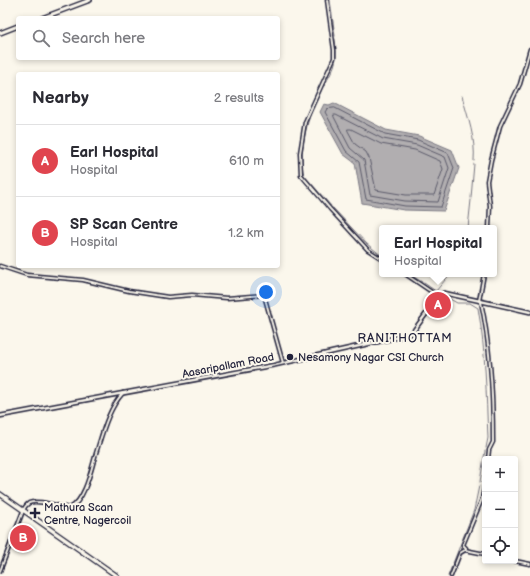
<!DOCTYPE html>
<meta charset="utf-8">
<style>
:root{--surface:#fff;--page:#f2f2f3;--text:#2b2b33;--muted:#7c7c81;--line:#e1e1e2;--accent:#22223b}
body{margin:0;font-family:"Balsamiq Sans",sans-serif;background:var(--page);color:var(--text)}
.controls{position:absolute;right:12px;bottom:12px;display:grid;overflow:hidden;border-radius:4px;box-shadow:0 2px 6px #0003}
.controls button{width:36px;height:36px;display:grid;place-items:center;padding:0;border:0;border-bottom:1px solid var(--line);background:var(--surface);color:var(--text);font:20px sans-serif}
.you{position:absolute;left:266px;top:292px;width:14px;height:14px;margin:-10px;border:3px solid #fff;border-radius:50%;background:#1a73e8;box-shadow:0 0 0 6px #1a73e833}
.badge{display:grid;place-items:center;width:26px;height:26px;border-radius:50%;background:var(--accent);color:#fff;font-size:13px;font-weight:700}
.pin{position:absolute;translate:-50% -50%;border:2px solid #fff;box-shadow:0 1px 4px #0006}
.popup{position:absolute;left:379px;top:225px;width:118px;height:52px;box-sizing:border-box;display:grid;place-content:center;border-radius:4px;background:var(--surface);filter:drop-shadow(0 1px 3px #0005);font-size:13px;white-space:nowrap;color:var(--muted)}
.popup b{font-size:15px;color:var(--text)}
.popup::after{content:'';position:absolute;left:50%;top:100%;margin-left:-8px;border:8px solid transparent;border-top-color:var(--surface)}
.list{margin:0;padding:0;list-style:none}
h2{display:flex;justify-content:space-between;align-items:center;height:52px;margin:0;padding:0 16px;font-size:17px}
h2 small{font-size:13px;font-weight:400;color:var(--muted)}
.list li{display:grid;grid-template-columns:26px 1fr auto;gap:12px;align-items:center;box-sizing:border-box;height:72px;padding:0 16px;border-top:1px solid var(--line)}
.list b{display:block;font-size:15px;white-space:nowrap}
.list p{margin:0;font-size:13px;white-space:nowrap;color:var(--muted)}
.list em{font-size:13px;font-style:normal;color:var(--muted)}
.icon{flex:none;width:22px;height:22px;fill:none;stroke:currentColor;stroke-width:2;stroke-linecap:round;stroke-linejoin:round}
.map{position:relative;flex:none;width:530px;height:576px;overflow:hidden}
.search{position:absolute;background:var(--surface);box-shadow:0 2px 6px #0003;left:16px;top:16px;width:264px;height:44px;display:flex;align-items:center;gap:10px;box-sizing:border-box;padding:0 14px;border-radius:4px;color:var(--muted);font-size:15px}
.panel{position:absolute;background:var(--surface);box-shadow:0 2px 6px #0003;left:16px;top:72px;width:264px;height:196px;border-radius:4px}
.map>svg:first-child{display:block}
.water{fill:#b1aeb0;stroke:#787681}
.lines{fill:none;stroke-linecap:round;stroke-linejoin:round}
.shore{stroke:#5b5a6a;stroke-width:1}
.stream{stroke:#787681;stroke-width:1}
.tertiary-casing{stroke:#22223b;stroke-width:5}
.secondary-casing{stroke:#22223b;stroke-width:5.5}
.primary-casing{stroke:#22223b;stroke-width:6}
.trunk-casing{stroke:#22223b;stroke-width:6}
.tertiary{stroke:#fbf7ec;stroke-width:2}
.secondary{stroke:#fbf7ec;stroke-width:2.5}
.primary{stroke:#fbf7ec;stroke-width:3}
.trunk{stroke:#fbf7ec;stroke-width:3.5}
.poi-dot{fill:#22223b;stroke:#fbf7ec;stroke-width:1.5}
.labels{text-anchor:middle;stroke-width:4;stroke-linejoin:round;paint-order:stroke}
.poi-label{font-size:11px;fill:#22223b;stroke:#fbf7ec;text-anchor:start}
.street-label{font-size:11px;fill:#22223b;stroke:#fbf7ec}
.neighbourhood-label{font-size:12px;letter-spacing:1px;fill:#22223b;stroke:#fbf7ec}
</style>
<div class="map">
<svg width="530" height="576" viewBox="0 0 530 576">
<rect width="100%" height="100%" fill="#fbf7ec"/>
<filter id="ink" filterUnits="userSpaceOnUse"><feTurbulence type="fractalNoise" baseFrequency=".025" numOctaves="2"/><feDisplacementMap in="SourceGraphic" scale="8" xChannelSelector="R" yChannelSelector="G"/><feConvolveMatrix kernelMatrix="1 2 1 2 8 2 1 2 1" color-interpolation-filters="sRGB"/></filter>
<g filter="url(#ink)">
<path class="water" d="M334 103 386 130 419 136 452 150 459 168 444 211 404 210 362 203 355 163 343 154 320 112 324 104 329 105Z"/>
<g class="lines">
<g class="shore">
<path d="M335 108 385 134 418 140 448 153 454 168 441 207 405 206 366 199 359 162 346 151 325 112 327 109Z"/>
<path d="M334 115H336L383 139 417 145 445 157 449 168 438 202 405 201 370 195 364 160 350 148 334 117Z"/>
<path d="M348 129H351L381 144 415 150 440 161 443 169 434 195H406L376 190 369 158 366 152 355 144 348 131Z"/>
</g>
<g class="stream">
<path d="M330 0 335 36"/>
<path d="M324 86C335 66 338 63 335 39"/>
<path d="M462 96C468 118 476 139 474 161"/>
<path d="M317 99 321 91"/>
<path d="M316 101C307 119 298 155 304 175L331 206"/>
<path d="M471 198 474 164"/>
<path d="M333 208 367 244 382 256"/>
<path d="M468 228 471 200"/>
<path d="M409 274 422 282"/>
<path d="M424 283 440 294"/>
<path d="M436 291 450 274"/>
<path d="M443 295 457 303H470L478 308C486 351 486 395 488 438L486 448"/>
<path d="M480 482 485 451"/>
<path d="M460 548 463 549"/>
<path d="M467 549 474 551"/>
<path d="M515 560 530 563"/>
<path d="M448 576 474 510 479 486"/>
</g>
<defs>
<g id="tertiary">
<path d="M327 0 334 50V58L305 122 300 153 301 175 330 209 368 250 382 259"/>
<path d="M489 228 490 206 487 181 491 160 500 126 520 84 530 49"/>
<path d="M0 266 27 275 83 280 129 291 168 297 192 295 227 298 264 295 283 363"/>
<path d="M405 274 439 297"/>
<path d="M479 301 484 274"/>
<path d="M481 302C491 348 493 395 493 442L489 450 488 459"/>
<path d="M465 550 485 554"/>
<path d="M515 561 530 564"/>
<path d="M0 571 23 511C24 508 26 505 29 503 38 499 60 507 70 508 86 500 92 465 97 450 103 431 109 408 123 393"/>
<path d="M451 576 460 553 465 550 466 548 463 545 482 499 485 482"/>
</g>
<path id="secondary" d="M0 416 275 365 408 335 412 333 440 295 444 293 530 312"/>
<g id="primary">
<path d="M42 18 90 0"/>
<path d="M0 33 18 26"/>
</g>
<path id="trunk" d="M0 494 117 576"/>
</defs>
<use href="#tertiary" class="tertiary-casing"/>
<use href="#secondary" class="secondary-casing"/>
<use href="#primary" class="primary-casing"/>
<use href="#trunk" class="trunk-casing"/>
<use href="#tertiary" class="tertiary"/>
<use href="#secondary" class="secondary"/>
<use href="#primary" class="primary"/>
<use href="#trunk" class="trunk"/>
</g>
</g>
<g class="poi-dot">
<circle cx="290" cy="357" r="4"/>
<path d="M33 507h4v4h4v4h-4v4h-4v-4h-4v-4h4z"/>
</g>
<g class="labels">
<g class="poi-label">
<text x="298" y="361">Nesamony Nagar CSI Church</text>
<text x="44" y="511">Mathura Scan<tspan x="44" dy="13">Centre, Nagercoil</tspan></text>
</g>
<g class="street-label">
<text transform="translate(228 365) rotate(-11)" y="4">Aasaripallam Road</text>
</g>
<g class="neighbourhood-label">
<text x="405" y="342">RANITHOTTAM</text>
</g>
</g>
</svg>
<div class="controls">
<button>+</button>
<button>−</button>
<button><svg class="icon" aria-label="locate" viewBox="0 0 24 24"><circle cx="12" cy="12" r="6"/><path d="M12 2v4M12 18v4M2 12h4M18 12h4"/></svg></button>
</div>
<div class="you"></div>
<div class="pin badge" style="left:438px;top:305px;background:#e0444e">A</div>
<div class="popup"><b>Earl Hospital</b>Hospital</div>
<div class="pin badge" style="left:23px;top:538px;background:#e0444e">B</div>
<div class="search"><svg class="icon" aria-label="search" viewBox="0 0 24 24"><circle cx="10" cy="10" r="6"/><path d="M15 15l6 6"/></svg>Search here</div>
<section class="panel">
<h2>Nearby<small>2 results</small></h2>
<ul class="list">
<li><span class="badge" style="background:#e0444e">A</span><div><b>Earl Hospital</b><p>Hospital</p></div><em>610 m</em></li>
<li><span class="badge" style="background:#e0444e">B</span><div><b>SP Scan Centre</b><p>Hospital</p></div><em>1.2 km</em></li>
</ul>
</section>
</div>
